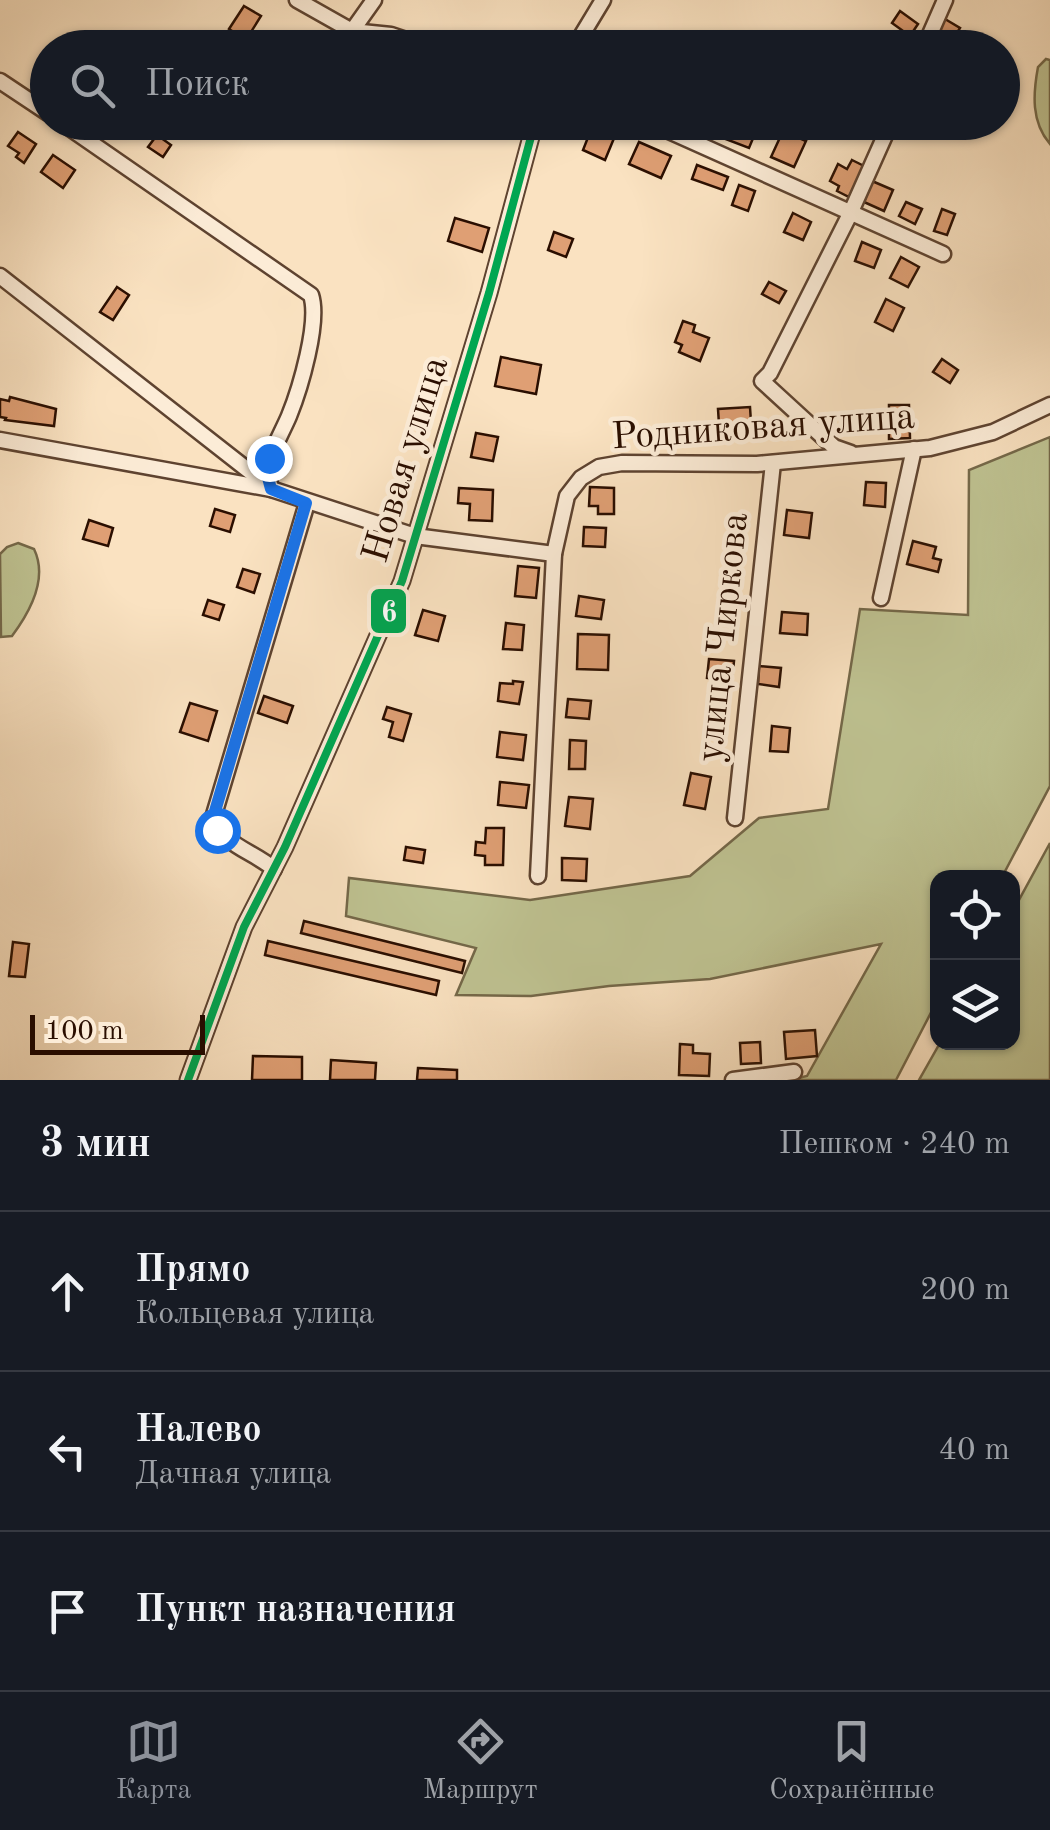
<!DOCTYPE html>
<html lang="ru">
<meta charset="utf-8">
<style>
:root{--surface:#171b24;--page:#242831;--text:#f1f3f6;--muted:#9ea1a6;--line:#363941;--accent:#8c9099}
body{margin:0;font-family:"Old Standard TT",serif;background:var(--page);color:var(--text)}
.controls{position:absolute;right:30px;bottom:30px;display:grid;overflow:hidden;border-radius:20px;box-shadow:0 2px 8px #0004}
.controls button{width:90px;height:90px;display:grid;place-items:center;padding:0;border:0;border-bottom:2px solid var(--line);background:var(--surface);color:var(--text);font:50px sans-serif}
.scale{position:absolute;left:30px;bottom:25px;width:175px;box-sizing:border-box;padding-left:10px;border:5px solid #2a0e00;border-top:0;font-size:28px;line-height:35px;white-space:nowrap;color:#2a0e00;-webkit-text-stroke:8px #fcecd7;paint-order:stroke}
.stop{position:absolute;width:30px;height:30px;margin:-22px;border:8px solid #1a73e8;border-radius:50%;background:#fff}
.stop.end{background:#1a73e8;border-color:#fff;box-shadow:0 2px 10px #0008}
.list{margin:0;padding:0;list-style:none}
h2{display:flex;justify-content:space-between;align-items:center;height:130px;margin:0;padding:0 40px;font-size:42px}
h2 small{font-size:32px;font-weight:400;color:var(--muted)}
.list li{display:grid;grid-template-columns:65px 1fr auto;gap:30px;align-items:center;box-sizing:border-box;height:160px;padding:0 40px;border-top:2px solid var(--line)}
.list b{display:block;font-size:38px;white-space:nowrap}
.list p{margin:0;font-size:32px;white-space:nowrap;color:var(--muted)}
.list em{font-size:32px;font-style:normal;color:var(--muted)}
.icon{flex:none;width:55px;height:55px;fill:none;stroke:currentColor;stroke-width:2;stroke-linecap:round;stroke-linejoin:round}
.map{position:relative;flex:none;width:1050px;height:1080px;overflow:hidden}
.search{position:absolute;background:var(--surface);box-shadow:0 2px 8px #0004;left:30px;right:30px;top:30px;height:110px;display:flex;align-items:center;gap:25px;box-sizing:border-box;padding:0 35px;border-radius:55px;color:var(--muted);font-size:38px}
.sheet{height:610px;background:var(--surface)}
nav{display:flex;justify-content:space-around;align-items:center;box-sizing:border-box;height:140px;border-top:2px solid var(--line);background:var(--surface);font-size:28px;color:var(--muted)}
nav a{display:grid;justify-items:center;gap:5px}
nav .on{color:var(--accent)}
.map>svg:first-child{display:block}
.green{fill:#bfc392;stroke:#746849;stroke-width:2.5}
.building{fill:#df9f74;stroke:#2a0e00;stroke-width:2.5}
.lines{fill:none;stroke-linecap:round;stroke-linejoin:round}
.minor-casing{stroke:#5e4330;stroke-width:19}
.minor{stroke:#fcecd7;stroke-width:14}
.bus-1-casing{stroke:#fcecd7;stroke-width:15}
.bus-1{stroke:#00a651;stroke-width:8}
.route{stroke:#1a73e8;stroke-width:12}
.labels{text-anchor:middle;stroke-width:9;stroke-linejoin:round;paint-order:stroke}
.street-label{font-size:38px;fill:#2a0e00;stroke:#fcecd7}
.line-badge{stroke:#fcecd7;stroke-width:4}
.badge-label{font-size:28px;text-anchor:middle;font-weight:bold;fill:#fff}
</style>
<div class="map">
<svg width="1050" height="1080" viewBox="0 0 1050 1080">
<rect width="100%" height="100%" fill="#fae2c1"/>
<filter id="stains"><feTurbulence type="fractalNoise" baseFrequency=".002" numOctaves="4"/><feColorMatrix values="0 0 0 0 .2 0 0 0 0 .09 0 0 0 0 .02 0 0 0 .5 -.17"/></filter>
<radialGradient id="worn" r=".72"><stop offset=".6" stop-color="#630" stop-opacity="0"/><stop offset="1" stop-color="#630" stop-opacity=".3"/></radialGradient>
<g class="green">
<path d="M1046 59 1050 60V144C1031 122 1033 94 1038 67Z"/>
<path d="M1050 437V786L1002 877 938 878 937 1001 896 1080H790L807 1076 881 944 710 979 609 986 531 996 456 995 476 948 346 916 349 878 530 900 690 876 759 818 828 809 860 609 968 615 969 470Z"/>
<path d="M18 543 34 549C48 578 30 612 12 636L1 637 0 554 7 547Z"/>
<path d="M1050 843V1080H919L940 1043 1012 1042 1013 911Z"/>
</g>
<g class="building">
<path d="M244 6 261 16 246 40 229 29Z"/>
<path d="M900 11 918 24 910 36 892 23Z"/>
<path d="M945 19 960 28 951 43 936 34Z"/>
<path d="M594 122 617 131 605 160 583 150Z"/>
<path d="M729 122 756 131 749 148 723 138Z"/>
<path d="M783 131 806 141 794 167 771 157Z"/>
<path d="M18 132 36 144 24 163 16 157 19 153 8 146Z"/>
<path d="M157 135 171 145 163 157 148 147Z"/>
<path d="M639 142 671 156 661 178 629 164Z"/>
<path d="M53 155 75 170 63 188 41 172Z"/>
<path d="M852 160 864 166 849 197 837 191 839 186 830 181 838 164 847 169Z"/>
<path d="M697 165 728 177 723 190 692 179Z"/>
<path d="M872 181 893 190 884 211 864 202Z"/>
<path d="M739 185 755 191 748 211 732 205Z"/>
<path d="M906 202 922 209 915 224 899 216Z"/>
<path d="M942 209 955 214 947 235 934 231Z"/>
<path d="M793 213 811 222 803 240 784 232Z"/>
<path d="M455 218 489 228 482 252 448 241Z"/>
<path d="M554 232 573 239 566 257 548 250Z"/>
<path d="M862 242 881 250 874 268 855 261Z"/>
<path d="M901 257 919 267 908 287 890 278Z"/>
<path d="M769 282 786 291 779 303 762 294Z"/>
<path d="M117 287 129 295 113 320 100 312Z"/>
<path d="M886 299 904 308 893 331 875 322Z"/>
<path d="M683 321 695 325 693 332 709 338 700 361 679 352 682 345 675 342Z"/>
<path d="M501 357 541 365 536 394 495 386Z"/>
<path d="M942 359 958 370 950 383 933 372Z"/>
<path d="M10 397 56 409 54 426 5 420 6 418 0 417V399L9 401Z"/>
<path d="M889 405H909L910 438 889 439Z"/>
<path d="M750 407 752 438 720 440 718 409Z"/>
<path d="M476 433 498 437 493 461 471 457Z"/>
<path d="M866 482 886 483 885 507 864 505Z"/>
<path d="M590 487 614 488V514H598V506H589Z"/>
<path d="M459 488 493 490 492 521 469 520 470 504 458 503Z"/>
<path d="M215 509 235 515 230 532 210 526Z"/>
<path d="M787 510 812 513 809 538 784 535Z"/>
<path d="M89 520 113 528 108 546 83 539Z"/>
<path d="M584 527 606 528 605 547 583 546Z"/>
<path d="M913 541 936 547 933 558 941 560 938 572 907 564Z"/>
<path d="M518 566 539 568 536 598 515 596Z"/>
<path d="M243 569 260 574 254 593 237 587Z"/>
<path d="M579 596 604 600 601 619 576 616Z"/>
<path d="M208 600 224 605 219 620 203 615Z"/>
<path d="M423 610 445 616 438 641 415 635Z"/>
<path d="M782 612 808 614 807 635 780 633Z"/>
<path d="M506 623 524 625 522 650 503 649Z"/>
<path d="M578 634 609 635 608 670 577 669Z"/>
<path d="M709 659 734 661 732 681 707 678Z"/>
<path d="M759 666 781 668 779 687 758 684Z"/>
<path d="M513 681 523 682 519 704 498 701 500 683 513 684Z"/>
<path d="M264 696 293 706 287 723 258 713Z"/>
<path d="M568 699 591 701 589 719 566 717Z"/>
<path d="M190 703 217 711 208 741 180 732Z"/>
<path d="M387 707 411 714 403 741 389 737 393 722 383 719Z"/>
<path d="M772 726 790 728 788 752 770 751Z"/>
<path d="M500 732 526 735 523 760 497 757Z"/>
<path d="M570 740 586 741 585 769H569Z"/>
<path d="M691 773 711 777 705 809 684 805Z"/>
<path d="M500 782 529 785 526 808 498 805Z"/>
<path d="M569 797 593 799 590 829 565 826Z"/>
<path d="M486 828H504L503 865H485V856L475 855 476 842 485 843Z"/>
<path d="M406 847 425 850 423 863 404 860Z"/>
<path d="M562 858 587 859 586 881 562 880Z"/>
<path d="M304 921 465 961 462 973 301 933Z"/>
<path d="M268 941 439 981 436 995 265 955Z"/>
<path d="M13 942 29 944 25 977 9 976Z"/>
<path d="M815 1030 817 1056 786 1059 784 1032Z"/>
<path d="M760 1042 761 1063 741 1064 740 1043Z"/>
<path d="M680 1044 693 1045V1053L710 1054 709 1076 679 1075Z"/>
<path d="M253 1056 302 1057V1080H252Z"/>
<path d="M331 1060 376 1063 375 1080H330Z"/>
<path d="M418 1068 457 1070V1080H417Z"/>
</g>
<g class="lines">
<defs>
<g id="minor">
<path d="M297 0 352 31 391 35 430 48"/>
<path d="M352 31 374 0"/>
<path d="M574 48 603 0"/>
<path d="M924 48 945 0"/>
<path d="M0 81 48 113"/>
<path d="M61 122 311 295C320 322 300 389 289 416 278 442 263 460 271 489"/>
<path d="M649 122 943 254"/>
<path d="M0 276 267 485"/>
<path d="M0 440 271 489 415 536 554 554"/>
<path d="M851 453 834 447 762 381 770 373 850 214 891 122"/>
<path d="M881 598 914 449"/>
<path d="M735 818 773 463"/>
<path d="M274 869C253 851 222 845 213 818L307 503"/>
<path d="M538 876 554 554 567 496 581 478 599 467 622 463 757 464 930 448 993 432 1050 405"/>
<path d="M188 1080 244 927 285 847 402 581 489 293 535 122"/>
<path d="M733 1080 794 1072"/>
</g>
</defs>
<use href="#minor" class="minor-casing"/>
<use href="#minor" class="minor"/>
<defs>
<path id="bus-1" d="M188 1080 244 927 285 847 402 581 489 293 535 122"/>
</defs>
<use href="#bus-1" class="bus-1-casing"/>
<use href="#bus-1" class="bus-1"/>
</g>
<g class="lines">
<path class="route" d="M217 830 213 818 306 503 271 489 267 474 269 458"/>
</g>
<g class="labels">
<g class="street-label">
<text transform="translate(763 425) rotate(-4)" y="13">Родниковая улица</text>
<text transform="translate(404 459) rotate(-73)" y="13">Новая улица</text>
<text transform="translate(721 637) rotate(-84)" y="13">улица Чиркова</text>
</g>
</g>
<rect class="line-badge" x="369" y="587" width="39" height="48" rx="10" fill="#00a651"/>
<g class="badge-label">
<text x="389" y="621">6</text>
</g>
<rect width="100%" height="100%" filter="url(#stains)"/>
<rect width="100%" height="100%" fill="url(#worn)"/>
</svg>
<div class="controls">
<button><svg class="icon" aria-label="locate" viewBox="0 0 24 24"><circle cx="12" cy="12" r="6"/><path d="M12 2v4M12 18v4M2 12h4M18 12h4"/></svg></button>
<button><svg class="icon" aria-label="layers" viewBox="0 0 24 24"><path d="M12 4l9 5-9 5-9-5zM3 14l9 5 9-5"/></svg></button>
</div>
<div class="scale">100 m</div>
<div class="stop" style="left:217px;top:830px"></div>
<div class="stop end" style="left:269px;top:458px"></div>
<div class="search"><svg class="icon" aria-label="search" viewBox="0 0 24 24"><circle cx="10" cy="10" r="6"/><path d="M15 15l6 6"/></svg>Поиск</div>
</div>
<section class="sheet">
<h2>3 мин<small>Пешком · 240 m</small></h2>
<ul class="list">
<li><svg class="icon" aria-label="ahead" viewBox="0 0 24 24"><path d="M12 20V5M6 11l6-6 6 6"/></svg><div><b>Прямо</b><p>Кольцевая улица</p></div><em>200 m</em></li>
<li><svg class="icon" aria-label="left" viewBox="0 0 24 24"><path d="M17 20v-9H6M10 6l-5 5 5 5"/></svg><div><b>Налево</b><p>Дачная улица</p></div><em>40 m</em></li>
<li><svg class="icon" aria-label="arrive" viewBox="0 0 24 24"><path d="M6 21V4h12l-3 4 3 4H6"/></svg><div><b>Пункт назначения</b></div></li>
</ul>
</section>
<nav>
<a class="on"><svg class="icon" aria-label="map" viewBox="0 0 24 24"><path d="M3 6l6-2 6 2 6-2v14l-6 2-6-2-6 2zM9 4v14M15 6v14"/></svg>Карта</a>
<a><svg class="icon" aria-label="directions" viewBox="0 0 24 24"><path d="M12 3l9 9-9 9-9-9zM9 14v-3h6M13 9l2 2-2 2"/></svg>Маршрут</a>
<a><svg class="icon" aria-label="saved" viewBox="0 0 24 24"><path d="M7 4h10v16l-5-4-5 4z"/></svg>Сохранённые</a>
</nav>
